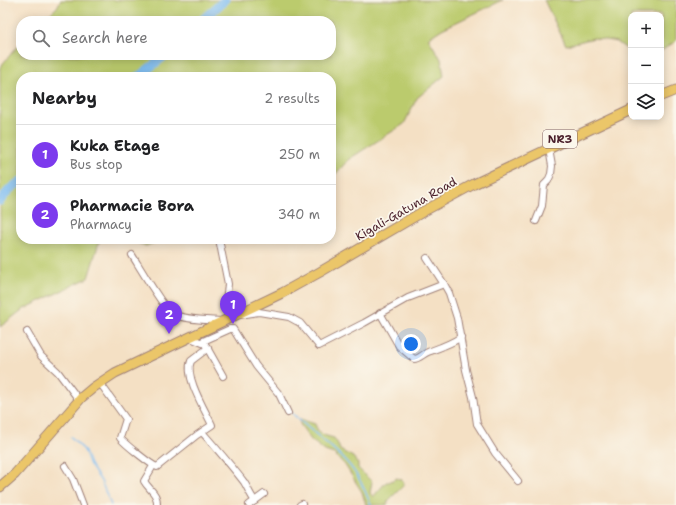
<!DOCTYPE html>
<meta charset="utf-8">
<style>
:root{--surface:#fff;--page:#f6f6f6;--text:#202124;--muted:#757577;--line:#e0e0e0;--accent:#7c3aed}
body{margin:0;font-family:"Shantell Sans",sans-serif;background:var(--page);color:var(--text)}
.controls{position:absolute;right:12px;top:12px;display:grid;overflow:hidden;border-radius:8px;box-shadow:0 2px 10px #0003}
.controls button{width:36px;height:36px;display:grid;place-items:center;padding:0;border:0;border-bottom:1px solid var(--line);background:var(--surface);color:var(--text);font:20px sans-serif}
.you{position:absolute;left:411px;top:344px;width:14px;height:14px;margin:-10px;border:3px solid #fff;border-radius:50%;background:#1a73e8;box-shadow:0 0 0 6px #1a73e833}
.badge{display:grid;place-items:center;width:26px;height:26px;border-radius:50%;background:var(--accent);color:#fff;font-size:13px;font-weight:700}
.pin{position:absolute;translate:-50% -33px;filter:drop-shadow(0 1px 2px #0008)}
.pin::after{content:'';position:absolute;top:21px;width:14px;height:12px;background:inherit;clip-path:polygon(0 0,100% 0,50% 100%)}
.list{margin:0;padding:0;list-style:none}
h2{display:flex;justify-content:space-between;align-items:center;height:52px;margin:0;padding:0 16px;font-size:17px}
h2 small{font-size:13px;font-weight:400;color:var(--muted)}
.list li{display:grid;grid-template-columns:26px 1fr auto;gap:12px;align-items:center;box-sizing:border-box;height:60px;padding:0 16px;border-top:1px solid var(--line)}
.list b{display:block;font-size:15px;white-space:nowrap}
.list p{margin:0;font-size:13px;white-space:nowrap;color:var(--muted)}
.list em{font-size:13px;font-style:normal;color:var(--muted)}
.icon{flex:none;width:22px;height:22px;fill:none;stroke:currentColor;stroke-width:2;stroke-linecap:round;stroke-linejoin:round}
.map{position:relative;flex:none;width:676px;height:505px;overflow:hidden}
.search{position:absolute;background:var(--surface);box-shadow:0 2px 10px #0003;left:16px;top:16px;width:320px;height:44px;display:flex;align-items:center;gap:10px;box-sizing:border-box;padding:0 14px;border-radius:16px;color:var(--muted);font-size:15px}
.panel{position:absolute;background:var(--surface);box-shadow:0 2px 10px #0003;left:16px;top:72px;width:320px;height:172px;border-radius:16px}
.map>svg:first-child{display:block}
.green{fill:#bbcb6d;stroke:#82754c}
.lines{fill:none;stroke-linecap:round;stroke-linejoin:round}
.stream{stroke:#7cbbf0;stroke-width:1.5}
.river{stroke:#7cbbf0;stroke-width:9}
.minor-casing{stroke:#9f8078;stroke-width:8}
.highway-casing{stroke:#9f8078;stroke-width:11}
.minor{stroke:#fff;stroke-width:6}
.highway{stroke:#ebc669;stroke-width:9}
.labels{text-anchor:middle;stroke-width:3.5;stroke-linejoin:round;paint-order:stroke}
.shield{fill:#fbf7ec;stroke:#7f6065;stroke-width:1}
.shield-label{font-size:11px;font-weight:bold;fill:#4a1f2b}
.street-label{font-size:12px;fill:#4a1f2b;stroke:#fbf7ec}
</style>
<div class="map">
<svg width="676" height="505" viewBox="0 0 676 505">
<rect width="100%" height="100%" fill="#fbf7ec"/>
<filter id="ink" filterUnits="userSpaceOnUse"><feTurbulence type="fractalNoise" baseFrequency=".025" numOctaves="2"/><feDisplacementMap in="SourceGraphic" scale="8" xChannelSelector="R" yChannelSelector="G"/><feConvolveMatrix kernelMatrix="1 2 1 2 8 2 1 2 1" color-interpolation-filters="sRGB"/></filter>
<filter id="wash" filterUnits="userSpaceOnUse"><feTurbulence type="fractalNoise" baseFrequency=".012" numOctaves="4" result="noise"/><feDisplacementMap in="SourceGraphic" scale="16" xChannelSelector="R" yChannelSelector="G"/><feGaussianBlur stdDeviation="0.9" result="paint"/><feColorMatrix in="noise" values="0 0 0 0 0 0 0 0 0 0 0 0 0 0 0 0 0 1.4 0 .05"/><feComposite in="paint" operator="in"/></filter>
<g filter="url(#wash)">
<rect width="100%" height="100%" fill="#f4e0c4"/>
<g class="green">
<path d="M61 0H503L442 29 428 38 441 59 444 76 417 98 404 124 349 159 331 179V77H21V239H100L88 278 22 310 0 327V67L21 42V55H331V21H43L57 7Z"/>
<path d="M544 0H676V41L661 51V15H631V52L617 42 594 38 566 45Z"/>
<path d="M127 239H163L146 246Z"/>
<path d="M300 420H303L315 424C319 435 323 435 334 438L338 444 340 450 353 457 358 464V468L372 482 370 493 373 497 386 482H389L397 478 402 480 404 485 388 501 387 505H366L362 492 345 465 334 454 325 451 311 440 300 424Z"/>
</g>
<g class="lines">
<g class="stream">
<path d="M292 413C312 433 338 449 354 471 362 482 366 493 371 505"/>
<path d="M71 437 84 450 90 465 101 481 111 505"/>
</g>
<g class="river">
<path d="M201 21 225 0"/>
<path d="M138 77 166 55"/>
<path d="M0 201 10 189 21 181"/>
</g>
</g>
</g>
<g filter="url(#ink)">
<g class="lines">
<defs>
<g id="minor">
<path d="M536 221 542 206 544 185 548 181 551 174 552 166 549 149"/>
<path d="M219 239 228 284 226 301 233 316 259 312 289 317 300 323 319 346 364 323 408 298 444 284 449 293 457 318 466 370 473 397 477 424 495 453 518 481"/>
<path d="M132 255C139 266 164 309 172 314 185 320 207 320 221 321"/>
<path d="M427 258 444 284"/>
<path d="M380 313 399 346 414 359C419 359 423 354 428 352 439 348 451 344 461 337"/>
<path d="M27 332 41 356 58 372 79 400"/>
<path d="M188 337 205 344 223 376"/>
<path d="M201 342 230 329H233L256 366 279 394 288 413"/>
<path d="M100 383 126 419 120 438C125 444 151 465 157 467L197 435 212 425C205 410 184 376 191 361L208 348"/>
<path d="M202 432C216 448 231 465 244 482 248 488 250 495 255 501"/>
<path d="M65 466 73 479 83 505"/>
<path d="M153 466 144 481C149 490 158 493 157 505"/>
<path d="M249 505 264 494"/>
<path d="M300 505 302 504"/>
</g>
<g id="highway">
<path d="M661 96 676 90"/>
<path d="M0 487 15 474 82 397 94 387 115 373 282 293 320 272 424 211 474 184 631 110"/>
</g>
</defs>
<use href="#minor" class="minor-casing"/>
<use href="#highway" class="highway-casing"/>
<use href="#minor" class="minor"/>
<use href="#highway" class="highway"/>
</g>
</g>
<g class="labels">
<rect class="shield" x="543" y="130" width="34" height="18" rx="3"/>
<g class="shield-label">
<text x="560" y="143">NR3</text>
</g>
<g class="street-label">
<text transform="translate(406 209) rotate(-30)" y="4">Kigali-Gatuna Road</text>
</g>
</g>
</svg>
<div class="controls">
<button>+</button>
<button>−</button>
<button><svg class="icon" aria-label="layers" viewBox="0 0 24 24"><path d="M12 4l9 5-9 5-9-5zM3 14l9 5 9-5"/></svg></button>
</div>
<div class="you"></div>
<div class="pin badge" style="left:233px;top:324px">1</div>
<div class="pin badge" style="left:169px;top:334px">2</div>
<div class="search"><svg class="icon" aria-label="search" viewBox="0 0 24 24"><circle cx="10" cy="10" r="6"/><path d="M15 15l6 6"/></svg>Search here</div>
<section class="panel">
<h2>Nearby<small>2 results</small></h2>
<ul class="list">
<li><span class="badge">1</span><div><b>Kuka Etage</b><p>Bus stop</p></div><em>250 m</em></li>
<li><span class="badge">2</span><div><b>Pharmacie Bora</b><p>Pharmacy</p></div><em>340 m</em></li>
</ul>
</section>
</div>
